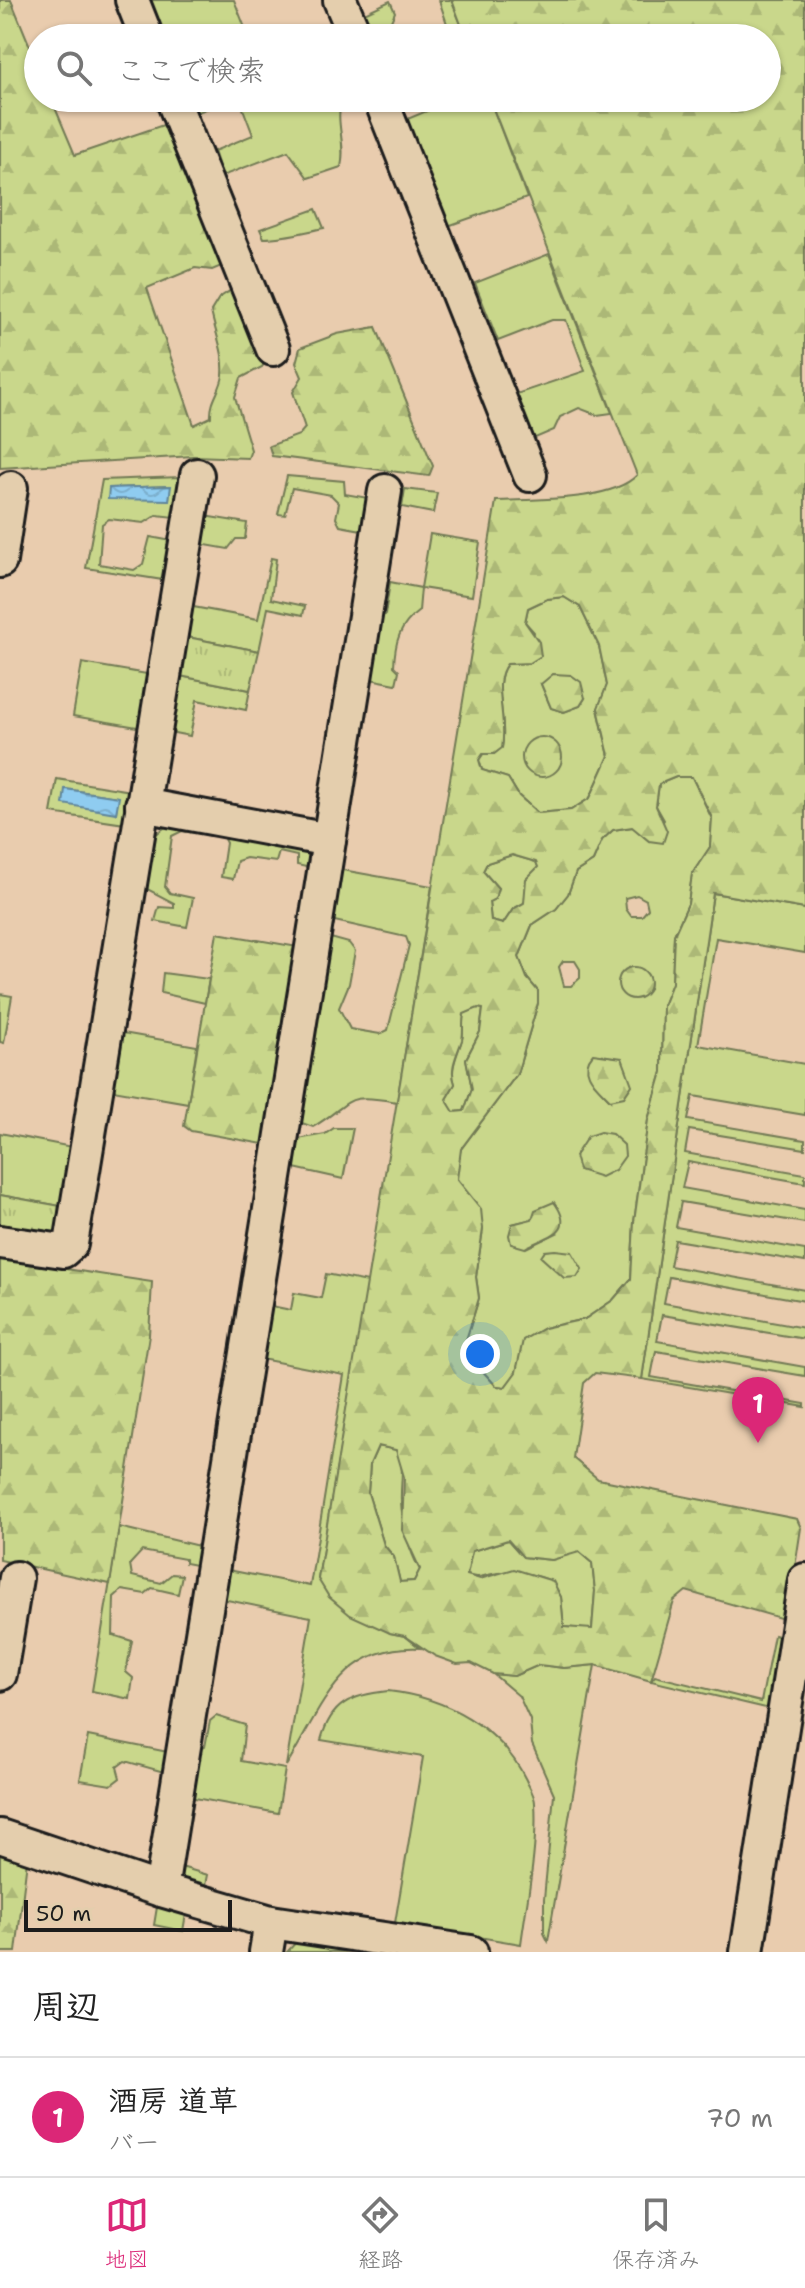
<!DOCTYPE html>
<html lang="ja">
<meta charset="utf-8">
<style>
:root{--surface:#fff;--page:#f6f6f6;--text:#222;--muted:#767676;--line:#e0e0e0;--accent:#db2777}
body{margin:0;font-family:"Shantell Sans","Klee One",sans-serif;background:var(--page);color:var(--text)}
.scale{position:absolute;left:24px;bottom:20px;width:208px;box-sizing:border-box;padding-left:8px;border:4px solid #1c1c1c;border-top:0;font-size:22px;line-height:28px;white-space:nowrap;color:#1c1c1c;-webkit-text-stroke:6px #e4cead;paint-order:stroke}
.you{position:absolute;left:480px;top:1354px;width:28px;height:28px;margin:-20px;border:6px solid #fff;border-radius:50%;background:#1a73e8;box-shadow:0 0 0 12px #1a73e833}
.badge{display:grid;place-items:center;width:52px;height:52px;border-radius:50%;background:var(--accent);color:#fff;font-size:26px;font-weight:700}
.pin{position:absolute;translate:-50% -66px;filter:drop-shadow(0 2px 4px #0008)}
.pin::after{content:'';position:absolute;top:42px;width:28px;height:24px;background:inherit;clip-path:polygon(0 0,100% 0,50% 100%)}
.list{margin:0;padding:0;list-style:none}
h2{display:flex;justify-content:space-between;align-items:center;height:104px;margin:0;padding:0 32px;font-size:34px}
h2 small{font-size:26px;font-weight:400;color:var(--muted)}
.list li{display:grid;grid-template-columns:52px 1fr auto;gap:24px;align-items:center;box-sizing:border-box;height:120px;padding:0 32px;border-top:2px solid var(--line)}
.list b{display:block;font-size:30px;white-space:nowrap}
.list p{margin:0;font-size:26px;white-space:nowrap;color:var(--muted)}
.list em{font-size:26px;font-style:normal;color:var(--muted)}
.icon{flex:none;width:44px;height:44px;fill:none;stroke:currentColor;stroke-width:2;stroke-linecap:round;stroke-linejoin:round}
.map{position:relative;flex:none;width:805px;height:1952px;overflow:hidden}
.search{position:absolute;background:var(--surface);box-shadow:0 2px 6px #0004;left:24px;right:24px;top:24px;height:88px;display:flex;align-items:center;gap:20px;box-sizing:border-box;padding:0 28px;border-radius:44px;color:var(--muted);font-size:30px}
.sheet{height:224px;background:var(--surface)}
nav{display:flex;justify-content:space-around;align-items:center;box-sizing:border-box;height:112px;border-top:2px solid var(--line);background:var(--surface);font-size:22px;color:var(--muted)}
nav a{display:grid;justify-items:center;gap:4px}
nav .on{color:var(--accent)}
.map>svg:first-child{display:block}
.green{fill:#c9d78b;stroke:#727a54;stroke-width:2;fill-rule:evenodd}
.forest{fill:url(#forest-firs);stroke:#727a54;stroke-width:2;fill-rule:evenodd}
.park{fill:url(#park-tufts);stroke:#727a54;stroke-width:2}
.water{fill:url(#water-waves);stroke:#61869b;stroke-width:2}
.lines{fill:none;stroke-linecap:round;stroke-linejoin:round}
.minor-casing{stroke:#1c1c1c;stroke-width:38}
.minor{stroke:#e4cead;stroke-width:32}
</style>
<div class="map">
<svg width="805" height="1952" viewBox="0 0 805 1952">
<defs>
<pattern id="forest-firs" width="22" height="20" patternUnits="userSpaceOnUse" patternTransform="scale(2)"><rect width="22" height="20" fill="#c9d78b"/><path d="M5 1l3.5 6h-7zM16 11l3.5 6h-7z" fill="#acb877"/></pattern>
<pattern id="park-tufts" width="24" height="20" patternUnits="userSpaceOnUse" patternTransform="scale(2)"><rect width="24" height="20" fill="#c9d78b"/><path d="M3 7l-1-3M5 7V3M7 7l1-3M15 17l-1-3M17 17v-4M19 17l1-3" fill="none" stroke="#acb877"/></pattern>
<pattern id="water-waves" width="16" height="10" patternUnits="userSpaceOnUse" patternTransform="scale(2)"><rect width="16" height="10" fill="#8fccf0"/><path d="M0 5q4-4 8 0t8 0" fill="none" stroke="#7bafcd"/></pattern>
</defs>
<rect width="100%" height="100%" fill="#e9ccae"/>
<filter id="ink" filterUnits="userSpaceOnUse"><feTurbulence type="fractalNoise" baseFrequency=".0125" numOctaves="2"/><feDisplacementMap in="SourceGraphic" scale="16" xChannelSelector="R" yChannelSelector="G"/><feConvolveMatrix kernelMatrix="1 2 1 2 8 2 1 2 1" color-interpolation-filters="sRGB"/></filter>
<g filter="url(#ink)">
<g class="green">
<path d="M149 0H234L249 38H164Z"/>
<path d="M439 0H451L466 36 437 38 450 33Z"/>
<path d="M390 1 395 12 388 28 392 38H371L362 14Z"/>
<path d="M187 98H235L193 114Z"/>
<path d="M239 98H272L275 105 297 98H343C333 120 347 142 341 167L308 178 288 151 222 176 214 151 253 135Z"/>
<path d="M458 98H489L527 198 445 227 405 120Z"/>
<path d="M316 209 324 228C304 232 284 238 264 238L260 229Z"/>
<path d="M549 254 612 413 597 415 579 408 560 417 554 430 533 439 516 394 585 371 566 320H552L498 341 475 283Z"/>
<path d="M287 476 344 481 345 494 368 498 362 530 340 526 336 518 339 503 331 495 292 488 285 515 278 514Z"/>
<path d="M180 477 174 517 157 515 144 523 109 519 102 524 99 564 134 570 143 564 150 537 172 541 163 580 86 568 102 480ZM170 486 169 500 110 488Z"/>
<path d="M405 489 437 493 433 513 402 507Z"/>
<path d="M204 516 247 523 245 539H236L228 549 200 544Z"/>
<path d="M430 534 480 542 472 596 421 588 419 611C399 626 395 642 394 666L399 671 396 684 370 679 379 616 385 615 390 582 421 588Z"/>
<path d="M271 558 276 559 271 599 305 606 303 615 268 608 259 651 182 636 188 606 258 619Z"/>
<path d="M564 597 580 607 599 646 607 685 598 709 609 756 590 798 571 810 538 813 519 796 508 778 482 770 479 760 483 754H494L502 747C508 719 491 683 507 664L530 663 534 632 525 622 528 608 547 599ZM541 684 585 698 580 706 564 712 551 708Z"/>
<path d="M82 663 153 675 143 728 73 716Z"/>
<path d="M175 675 250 690 246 710 197 700 190 736 164 731Z"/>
<path d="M676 777H692L712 819 710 847 692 874 688 904 674 935 672 983 663 1006 662 1072 648 1120 634 1222 631 1279 613 1300 585 1319 544 1328 524 1340 516 1373 505 1387 496 1386 469 1356 466 1340 479 1298 476 1277 483 1229 457 1179V1164L461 1149 517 1074 538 1003V991L527 978 519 957 532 925 556 909 568 894 576 872 593 861 602 840 613 830 633 827 649 841 664 820 656 806 659 784ZM637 895 646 900 648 909 642 916H631L626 909 625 898ZM563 961H575L580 969V978L571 986H564L559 967ZM603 1054 610 1100 594 1083ZM532 1219 557 1233 526 1248 512 1224Z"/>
<path d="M57 779 131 791 125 824 51 813ZM65 789 118 797 116 813Z"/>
<path d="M170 823 308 848 315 869 297 865V856L279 852 276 862 246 858 237 861 233 879 221 877 226 843 223 837 182 831 172 836 165 887 170 893 193 898 187 927 155 921 159 907 174 908V903L147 889 154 836Z"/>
<path d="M512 855 536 862 538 867 524 903 513 909 503 924 491 921 489 902 498 888 483 871 487 863Z"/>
<path d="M337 869 432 886 397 1102C341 1092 355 1102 313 1127L299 1122 327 937 349 943 355 951 349 984 339 1008 350 1029 380 1034 388 1030 409 945 406 937 330 920Z"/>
<path d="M713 893 805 909V953L716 938 698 1045 805 1064V1115L693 1096 688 1120 805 1140V1149L689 1130 685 1153 805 1174V1183L688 1162 682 1188 805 1210V1223L681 1202 676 1227 805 1250V1262L675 1240 670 1266 805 1290V1301L669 1277 664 1303 805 1328V1339L662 1315 657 1341 805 1367V1376L656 1351 651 1377 805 1404V1407L642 1379Z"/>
<path d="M163 973 209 979 205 1003 161 993Z"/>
<path d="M0 994 12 996 4 1043 0 1042Z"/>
<path d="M478 1008 483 1009 480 1032 466 1059 472 1088 464 1111 453 1112 446 1099 455 1084C449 1068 458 1055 462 1039 464 1031 462 1022 464 1013Z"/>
<path d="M123 1033 197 1046 188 1103 113 1090Z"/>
<path d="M334 1128H353L343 1179 294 1168 298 1139 325 1134Z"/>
<path d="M0 1133 77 1148 66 1207 0 1195Z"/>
<path d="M326 1274 368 1282 318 1579 390 1633 405 1636 420 1648C339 1644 322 1709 286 1766L311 1617 222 1599 228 1570 310 1586 344 1375 261 1359 271 1306 291 1310 294 1293 321 1298Z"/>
<path d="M378 1446 396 1450C406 1468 400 1481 401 1501 402 1523 409 1551 420 1570L414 1581 400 1582 394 1557 384 1545 368 1493 370 1464Z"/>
<path d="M119 1527 203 1547 201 1566 185 1563V1559L142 1551 130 1564 132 1576 161 1583 172 1574 182 1575 178 1594 152 1588 145 1594 122 1590 114 1597 113 1635 132 1641 126 1672 133 1678 130 1699 92 1691Z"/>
<path d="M508 1540 523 1557 552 1560 578 1551 592 1563 595 1591 592 1630 564 1627 561 1597 552 1581C536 1574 517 1572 499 1573 485 1574 481 1580 467 1575L472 1551Z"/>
<path d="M774 1635 782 1637 770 1709 651 1681 655 1676 761 1702Z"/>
<path d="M539 1665 564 1668 595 1665 548 1941 544 1933V1899L554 1794 532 1744 530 1720 519 1696 493 1674 514 1676Z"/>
<path d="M388 1691C444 1697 501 1727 526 1780 529 1787 535 1795 535 1803 538 1849 527 1899 521 1944L395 1923 423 1757 321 1740C331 1703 351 1695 388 1691Z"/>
<path d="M216 1716 245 1725 241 1761 285 1769 278 1813 189 1797 199 1748 205 1747 210 1721Z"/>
<path d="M88 1736 168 1752 164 1772 125 1761 117 1767 120 1778 111 1785 80 1780Z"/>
<path d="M181 1867 208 1875 204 1894 179 1879Z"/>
<path d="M162 1905 186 1914 183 1931 154 1925 157 1907Z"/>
<path d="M299 1939 373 1952H287Z"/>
</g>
<g class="forest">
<path d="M0 0H11L38 66V98H51L75 155 172 122 224 265 212 270 195 268 147 288 194 425 211 417C210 400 221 391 223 375 225 353 215 333 211 311L219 298 231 290 247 293 268 358 262 367 241 378 235 397 251 450 248 458 193 456 0 468Z"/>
<path d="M452 0H805V909L713 893 642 1379 595 1373 584 1383 573 1458 598 1479 797 1519 801 1528 787 1620 686 1591 674 1601 651 1681 595 1665 564 1668 539 1665 514 1676 493 1674 471 1663 457 1664 435 1656 405 1636 390 1633 350 1615 329 1597 318 1579 496 501C533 499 611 502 637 475L489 98H767V38H466ZM564 597 580 607 599 646 607 685 598 708 609 756 590 798 571 810 538 813 519 796 508 778 482 770 479 760 483 754H494L502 748C508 718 491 683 507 664L530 663 541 656 539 642 525 622 528 608 547 599ZM676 777H692L712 818 710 847 692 874 688 904 674 935 672 983 663 1006 662 1072 648 1120 634 1222 631 1279 613 1300 585 1319 544 1328 523 1340 516 1372 505 1387 496 1386 469 1356 466 1340 479 1298 476 1277 483 1229 481 1209 457 1179 461 1149 517 1074 538 1003V991L527 978 519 957 532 925 556 909 568 894 576 872 593 861 602 840 613 830 632 827 649 841 663 843 667 831 656 806 659 784ZM512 855 536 862 538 867 526 879 524 903 513 909 503 924 491 921 489 902 495 899 498 888 483 871 487 863ZM478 1008 483 1009 480 1032 466 1059 472 1089 464 1111 454 1112 446 1099 455 1084C449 1068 457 1055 462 1040 464 1031 462 1022 464 1014ZM378 1446 396 1450 404 1477 402 1530 420 1569 414 1581 400 1582 394 1557 384 1545 368 1493 370 1464ZM508 1540 523 1557 552 1560 579 1552 592 1563 595 1591 592 1629 564 1627 561 1597 553 1581 514 1569 480 1579 467 1575 472 1551Z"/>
<path d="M376 327 433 466 429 476 272 456 269 446 299 435 305 428 293 392 302 377 296 363 300 348 337 334Z"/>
<path d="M553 674 571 675 581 682 585 698 580 706 564 712 551 708 541 684Z"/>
<circle cx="542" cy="757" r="20"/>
<path d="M217 933 298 947 267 1142 263 1144 191 1131 184 1126Z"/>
<circle cx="634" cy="983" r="16"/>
<path d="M593 1054 622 1058 632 1085 624 1097 610 1100C598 1087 577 1072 593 1054Z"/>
<path d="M600 1132 612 1134 624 1145 625 1156 615 1170 601 1177 579 1170 575 1156 588 1136Z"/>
<path d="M554 1202C577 1233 548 1235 525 1248L511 1244 509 1235 512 1224 532 1219 535 1210Z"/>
<path d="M555 1250 572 1252 582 1269 577 1277 564 1278 541 1257 545 1251Z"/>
<path d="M0 1259 152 1282 149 1335 110 1584 0 1560Z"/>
<path d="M0 1850 27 1860 16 1952H0Z"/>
</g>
<g class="park">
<path d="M182 636 259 651 250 690 175 675Z"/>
<path d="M0 1195 66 1207 62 1229 51 1239 0 1232Z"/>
</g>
<g class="water">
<path d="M171 486 169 500 108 499 109 488Z"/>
<path d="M65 789 119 797 116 813 63 804Z"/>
</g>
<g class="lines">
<defs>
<g id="minor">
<path d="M132 0 147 38"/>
<path d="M340 0 356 38"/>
<path d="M172 98 273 349"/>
<path d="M380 98 530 475"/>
<path d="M0 561 11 488"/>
<path d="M142 805 329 840"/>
<path d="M0 1242 63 1251 71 1244 197 475"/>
<path d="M0 1674 16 1578"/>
<path d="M0 1836 161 1890 271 1922 471 1952"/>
<path d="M161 1890 385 491"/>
<path d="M266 1952 271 1922"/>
<path d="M747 1952 805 1580"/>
</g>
</defs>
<use href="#minor" class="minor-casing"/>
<use href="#minor" class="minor"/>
</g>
</g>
</svg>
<div class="scale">50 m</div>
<div class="you"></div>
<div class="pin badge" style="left:758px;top:1443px">1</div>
<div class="search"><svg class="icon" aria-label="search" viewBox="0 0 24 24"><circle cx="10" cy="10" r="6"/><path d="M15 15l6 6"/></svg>ここで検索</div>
</div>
<section class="sheet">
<h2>周辺<small></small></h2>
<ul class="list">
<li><span class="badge">1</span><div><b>酒房 道草</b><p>バー</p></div><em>70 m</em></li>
</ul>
</section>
<nav>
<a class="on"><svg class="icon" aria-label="map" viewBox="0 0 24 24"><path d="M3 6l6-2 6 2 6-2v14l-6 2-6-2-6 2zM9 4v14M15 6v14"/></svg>地図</a>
<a><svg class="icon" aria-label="directions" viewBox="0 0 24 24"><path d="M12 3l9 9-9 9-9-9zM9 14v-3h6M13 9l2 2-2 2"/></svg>経路</a>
<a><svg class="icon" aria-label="saved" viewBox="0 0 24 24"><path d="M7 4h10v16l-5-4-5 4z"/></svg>保存済み</a>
</nav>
